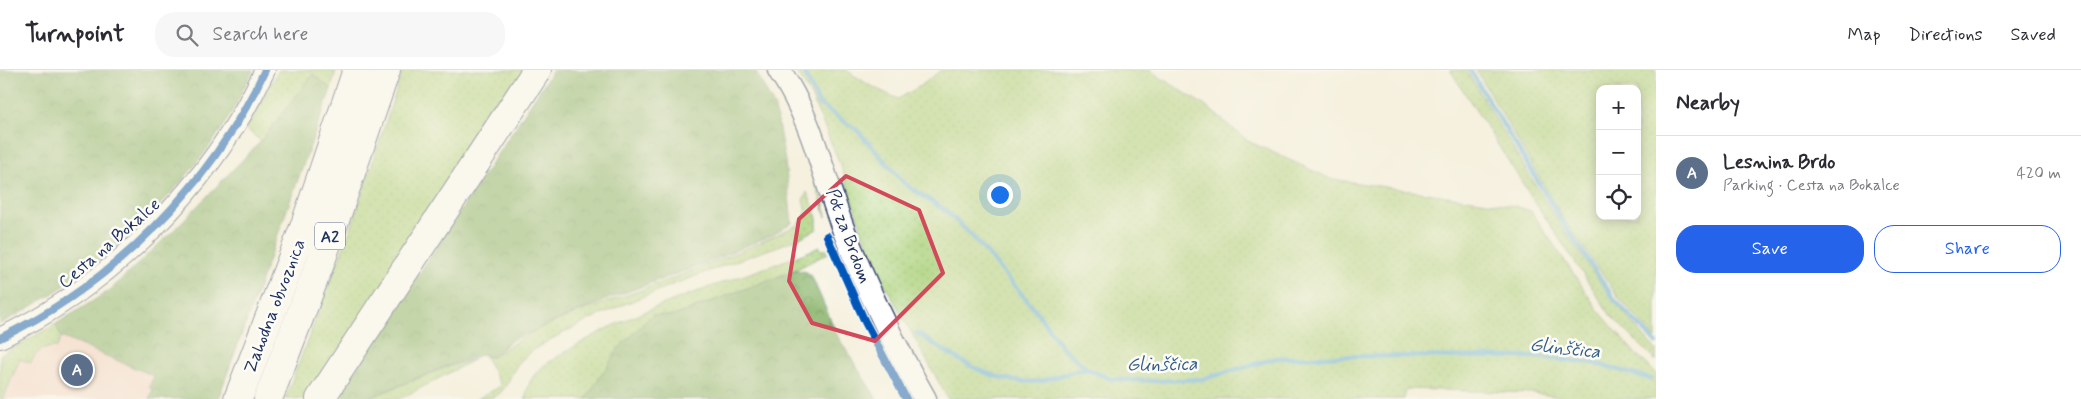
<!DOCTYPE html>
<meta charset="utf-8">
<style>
:root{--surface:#fff;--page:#f7f7f7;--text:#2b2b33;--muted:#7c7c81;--line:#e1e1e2;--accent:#2563eb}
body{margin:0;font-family:Mynerve,sans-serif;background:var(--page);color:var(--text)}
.controls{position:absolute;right:15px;top:15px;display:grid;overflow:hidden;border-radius:10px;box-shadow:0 2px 12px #0003}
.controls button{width:45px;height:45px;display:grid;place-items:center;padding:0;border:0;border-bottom:1px solid var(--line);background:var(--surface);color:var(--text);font:25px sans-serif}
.you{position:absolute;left:999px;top:124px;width:18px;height:18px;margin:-12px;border:4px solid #fff;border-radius:50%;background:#1a73e8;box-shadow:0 0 0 8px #1a73e833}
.badge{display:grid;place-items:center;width:32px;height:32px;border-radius:50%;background:var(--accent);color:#fff;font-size:16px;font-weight:700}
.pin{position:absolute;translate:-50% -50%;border:2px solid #fff;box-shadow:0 1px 5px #0006}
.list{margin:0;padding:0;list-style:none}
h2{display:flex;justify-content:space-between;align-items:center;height:65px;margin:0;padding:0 20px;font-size:21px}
h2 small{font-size:16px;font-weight:400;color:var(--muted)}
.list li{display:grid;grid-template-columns:32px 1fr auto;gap:15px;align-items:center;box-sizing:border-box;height:75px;padding:0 20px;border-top:1px solid var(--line)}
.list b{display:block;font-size:19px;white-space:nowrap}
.list p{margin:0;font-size:16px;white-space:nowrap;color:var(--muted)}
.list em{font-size:16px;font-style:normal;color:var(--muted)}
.actions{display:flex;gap:10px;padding:15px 20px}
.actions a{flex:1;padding:11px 0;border:1px solid var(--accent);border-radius:20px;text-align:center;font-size:18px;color:var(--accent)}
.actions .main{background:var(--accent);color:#fff}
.icon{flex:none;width:28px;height:28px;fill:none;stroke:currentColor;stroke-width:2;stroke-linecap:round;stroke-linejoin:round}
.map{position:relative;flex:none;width:1656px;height:329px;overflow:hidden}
header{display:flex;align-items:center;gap:30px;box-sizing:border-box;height:70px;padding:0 25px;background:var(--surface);border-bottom:1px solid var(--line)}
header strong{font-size:24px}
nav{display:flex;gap:28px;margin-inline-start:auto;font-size:18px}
.search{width:350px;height:45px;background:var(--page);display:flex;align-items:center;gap:12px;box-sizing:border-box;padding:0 18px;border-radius:20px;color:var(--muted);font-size:19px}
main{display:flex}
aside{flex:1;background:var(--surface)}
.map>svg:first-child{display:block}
.built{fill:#f6d2c5}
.grass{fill:url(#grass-dots);stroke:#64806c;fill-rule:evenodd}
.forest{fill:url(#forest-crowns);stroke:#527264}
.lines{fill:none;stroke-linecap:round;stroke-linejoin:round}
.stream{stroke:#5aacd5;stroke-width:4.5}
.tertiary-casing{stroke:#3c4c71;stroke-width:22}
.secondary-casing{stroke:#3c4c71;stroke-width:25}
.motorway-casing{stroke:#3c4c71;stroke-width:30}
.tertiary{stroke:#fff;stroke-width:20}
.secondary{stroke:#fff;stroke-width:22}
.motorway{stroke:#fff;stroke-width:28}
.cycleway-casing{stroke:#fdfcf7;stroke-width:11}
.cycleway{stroke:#0057b8;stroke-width:8}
.marked{fill:none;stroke:#d1495b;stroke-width:4;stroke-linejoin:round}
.labels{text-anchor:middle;stroke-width:5;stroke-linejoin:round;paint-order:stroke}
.shield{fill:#fdfcf7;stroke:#5f6c8c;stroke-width:1}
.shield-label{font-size:16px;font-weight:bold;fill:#1b2f5e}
.street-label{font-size:18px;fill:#1b2f5e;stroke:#fdfcf7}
.water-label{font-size:19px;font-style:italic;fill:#315b88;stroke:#fdfcf7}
</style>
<header>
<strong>Turnpoint</strong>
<div class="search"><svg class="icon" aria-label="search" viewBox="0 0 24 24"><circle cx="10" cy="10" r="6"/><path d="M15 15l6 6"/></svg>Search here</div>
<nav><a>Map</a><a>Directions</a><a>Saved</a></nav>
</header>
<main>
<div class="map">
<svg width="1656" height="329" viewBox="0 0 1656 329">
<defs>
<pattern id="grass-dots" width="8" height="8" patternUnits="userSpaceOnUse" patternTransform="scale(1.25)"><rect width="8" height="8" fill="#acd27b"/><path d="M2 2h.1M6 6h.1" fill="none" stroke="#93b56d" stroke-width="1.8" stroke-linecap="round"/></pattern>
<pattern id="forest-crowns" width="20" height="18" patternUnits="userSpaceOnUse" patternTransform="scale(1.25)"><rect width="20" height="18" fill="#89b46b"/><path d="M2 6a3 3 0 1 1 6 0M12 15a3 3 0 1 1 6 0" fill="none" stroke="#6f935b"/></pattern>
</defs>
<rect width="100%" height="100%" fill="#fdfcf7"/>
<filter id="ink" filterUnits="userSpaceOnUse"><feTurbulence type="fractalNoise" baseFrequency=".02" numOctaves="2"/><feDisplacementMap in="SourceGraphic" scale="10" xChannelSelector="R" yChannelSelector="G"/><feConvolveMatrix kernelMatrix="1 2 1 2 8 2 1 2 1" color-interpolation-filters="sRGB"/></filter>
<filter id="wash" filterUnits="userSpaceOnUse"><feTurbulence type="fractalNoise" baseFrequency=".0096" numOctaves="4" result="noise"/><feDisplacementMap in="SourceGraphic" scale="20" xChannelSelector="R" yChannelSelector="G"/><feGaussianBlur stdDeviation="1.12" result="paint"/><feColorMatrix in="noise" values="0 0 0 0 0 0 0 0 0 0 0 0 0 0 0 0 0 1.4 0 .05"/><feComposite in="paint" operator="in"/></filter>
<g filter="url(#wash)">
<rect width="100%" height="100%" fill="#f5f0de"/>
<path class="built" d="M56 254 61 267 154 306 153 319 149 329H0V285Z"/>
<g class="grass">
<path d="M279 0H336L331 19 313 5 261 71 246 59Z"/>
<path d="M403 0H527L310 329H285L352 155Z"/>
<path d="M796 0H846L869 15 898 29 922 15 941 0H1149L1207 37 1248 71 1331 109 1515 136 1531 141 1598 240 1634 282 1656 303V329H1572L1533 323 1406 319 1404 329H948L883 211 862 161 841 96 812 28Z"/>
<path d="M1450 0H1466C1525 97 1579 196 1656 280V291L1611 246 1532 128Z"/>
<path d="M1476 0H1656V269L1619 228 1563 148ZM1600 19H1637V146H1600Z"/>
<path d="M783 20C805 46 820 112 826 147L799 62 780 21Z"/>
<path d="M807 122 817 145V159C792 173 763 181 736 191 672 215 608 238 548 271 536 278 521 287 514 300 504 320 502 329 477 329L501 316 484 285 492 288C535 254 593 237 644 219 695 200 746 180 795 156 808 145 807 145 803 130Z"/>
<path d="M820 177 821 180H827L828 183 795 200 673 246 660 245 596 314 586 329H525C527 320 529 311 535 304 544 293 560 286 572 278 648 232 737 211 820 177Z"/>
<path d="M56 254 61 267 57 277C44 277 36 281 31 293L20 289 3 329H0V285Z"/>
<path d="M475 289 400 329H367L447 297Z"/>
</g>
<g class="forest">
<path d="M0 0H253C243 19 235 39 223 57 167 140 89 208 0 254Z"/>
<path d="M553 0H755L775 38 785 91 792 153 774 164 706 193 605 230 512 270 492 287 484 284 447 296 376 325 360 329H346L341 322Z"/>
<path d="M313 4 331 19 218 329H149L153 319 149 317 154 306 61 267 56 254 109 221 173 161 261 71Z"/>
<path d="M795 200 807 202 812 207 838 267 877 329H586L618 279 652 245 673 246Z"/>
</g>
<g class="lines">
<g class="stream">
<path d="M803 0 819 34 858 61 906 115 945 140 972 166 1037 242 1062 277 1087 299 1111 309 1154 311 1203 309 1276 288 1360 286 1536 287 1593 293 1651 309"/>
<path d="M1470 0 1560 148 1615 230 1656 273"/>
<path d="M917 263C952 286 993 316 1038 311 1054 309 1070 301 1087 299"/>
</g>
</g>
</g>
<g filter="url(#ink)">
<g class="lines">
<defs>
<path id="tertiary" d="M0 268C113 214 212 114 265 0"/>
<path id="secondary" d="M779 0C813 50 823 106 844 161 867 220 894 274 925 329"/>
<g id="motorway">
<path d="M238 329 305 155 357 0"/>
<path d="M268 329 321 191 386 0"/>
<path d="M320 329 537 0"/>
</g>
</defs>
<use href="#tertiary" class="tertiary-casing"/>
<use href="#secondary" class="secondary-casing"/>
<use href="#motorway" class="motorway-casing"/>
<use href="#tertiary" class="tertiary"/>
<use href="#secondary" class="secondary"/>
<use href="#motorway" class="motorway"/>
<defs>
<g id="cycleway">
<path d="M827 166 865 252 906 329"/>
<path d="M0 268C113 214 212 114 265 0"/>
</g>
</defs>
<use href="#cycleway" class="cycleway-casing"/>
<use href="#cycleway" class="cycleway"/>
</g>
</g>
<path d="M0 0H1656V329H0ZM846 106 919 140 943 203 875 271 812 253 789 211 799 149Z" fill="#f5f0de" fill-opacity=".55" fill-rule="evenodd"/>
<path class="marked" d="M846 106 919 140 943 203 875 271 812 253 789 211 799 149Z"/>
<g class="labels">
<rect class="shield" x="315" y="152.5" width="30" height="27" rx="4"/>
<g class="shield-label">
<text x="330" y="172">A2</text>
</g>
<g class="street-label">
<text transform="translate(849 166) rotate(70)" y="6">Pot za Brdom</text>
<text transform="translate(109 173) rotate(-41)" y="6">Cesta na Bokalce</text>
<text transform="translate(274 236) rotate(-69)" y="6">Zahodna obvoznica</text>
</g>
<g class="water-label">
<text transform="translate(1565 277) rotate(6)" y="7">Glinščica</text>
<text transform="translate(1162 293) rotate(-1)" y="7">Glinščica</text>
</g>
</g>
</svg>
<div class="controls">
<button>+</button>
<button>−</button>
<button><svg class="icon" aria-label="locate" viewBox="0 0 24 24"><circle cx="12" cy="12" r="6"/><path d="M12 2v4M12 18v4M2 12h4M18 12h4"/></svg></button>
</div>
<div class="you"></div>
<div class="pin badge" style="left:77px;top:300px;background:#5c6f8a">A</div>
</div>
<aside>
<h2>Nearby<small></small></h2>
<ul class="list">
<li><span class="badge" style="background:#5c6f8a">A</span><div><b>Lesnina Brdo</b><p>Parking · Cesta na Bokalce</p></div><em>420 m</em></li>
</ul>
<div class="actions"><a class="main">Save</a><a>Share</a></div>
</aside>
</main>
